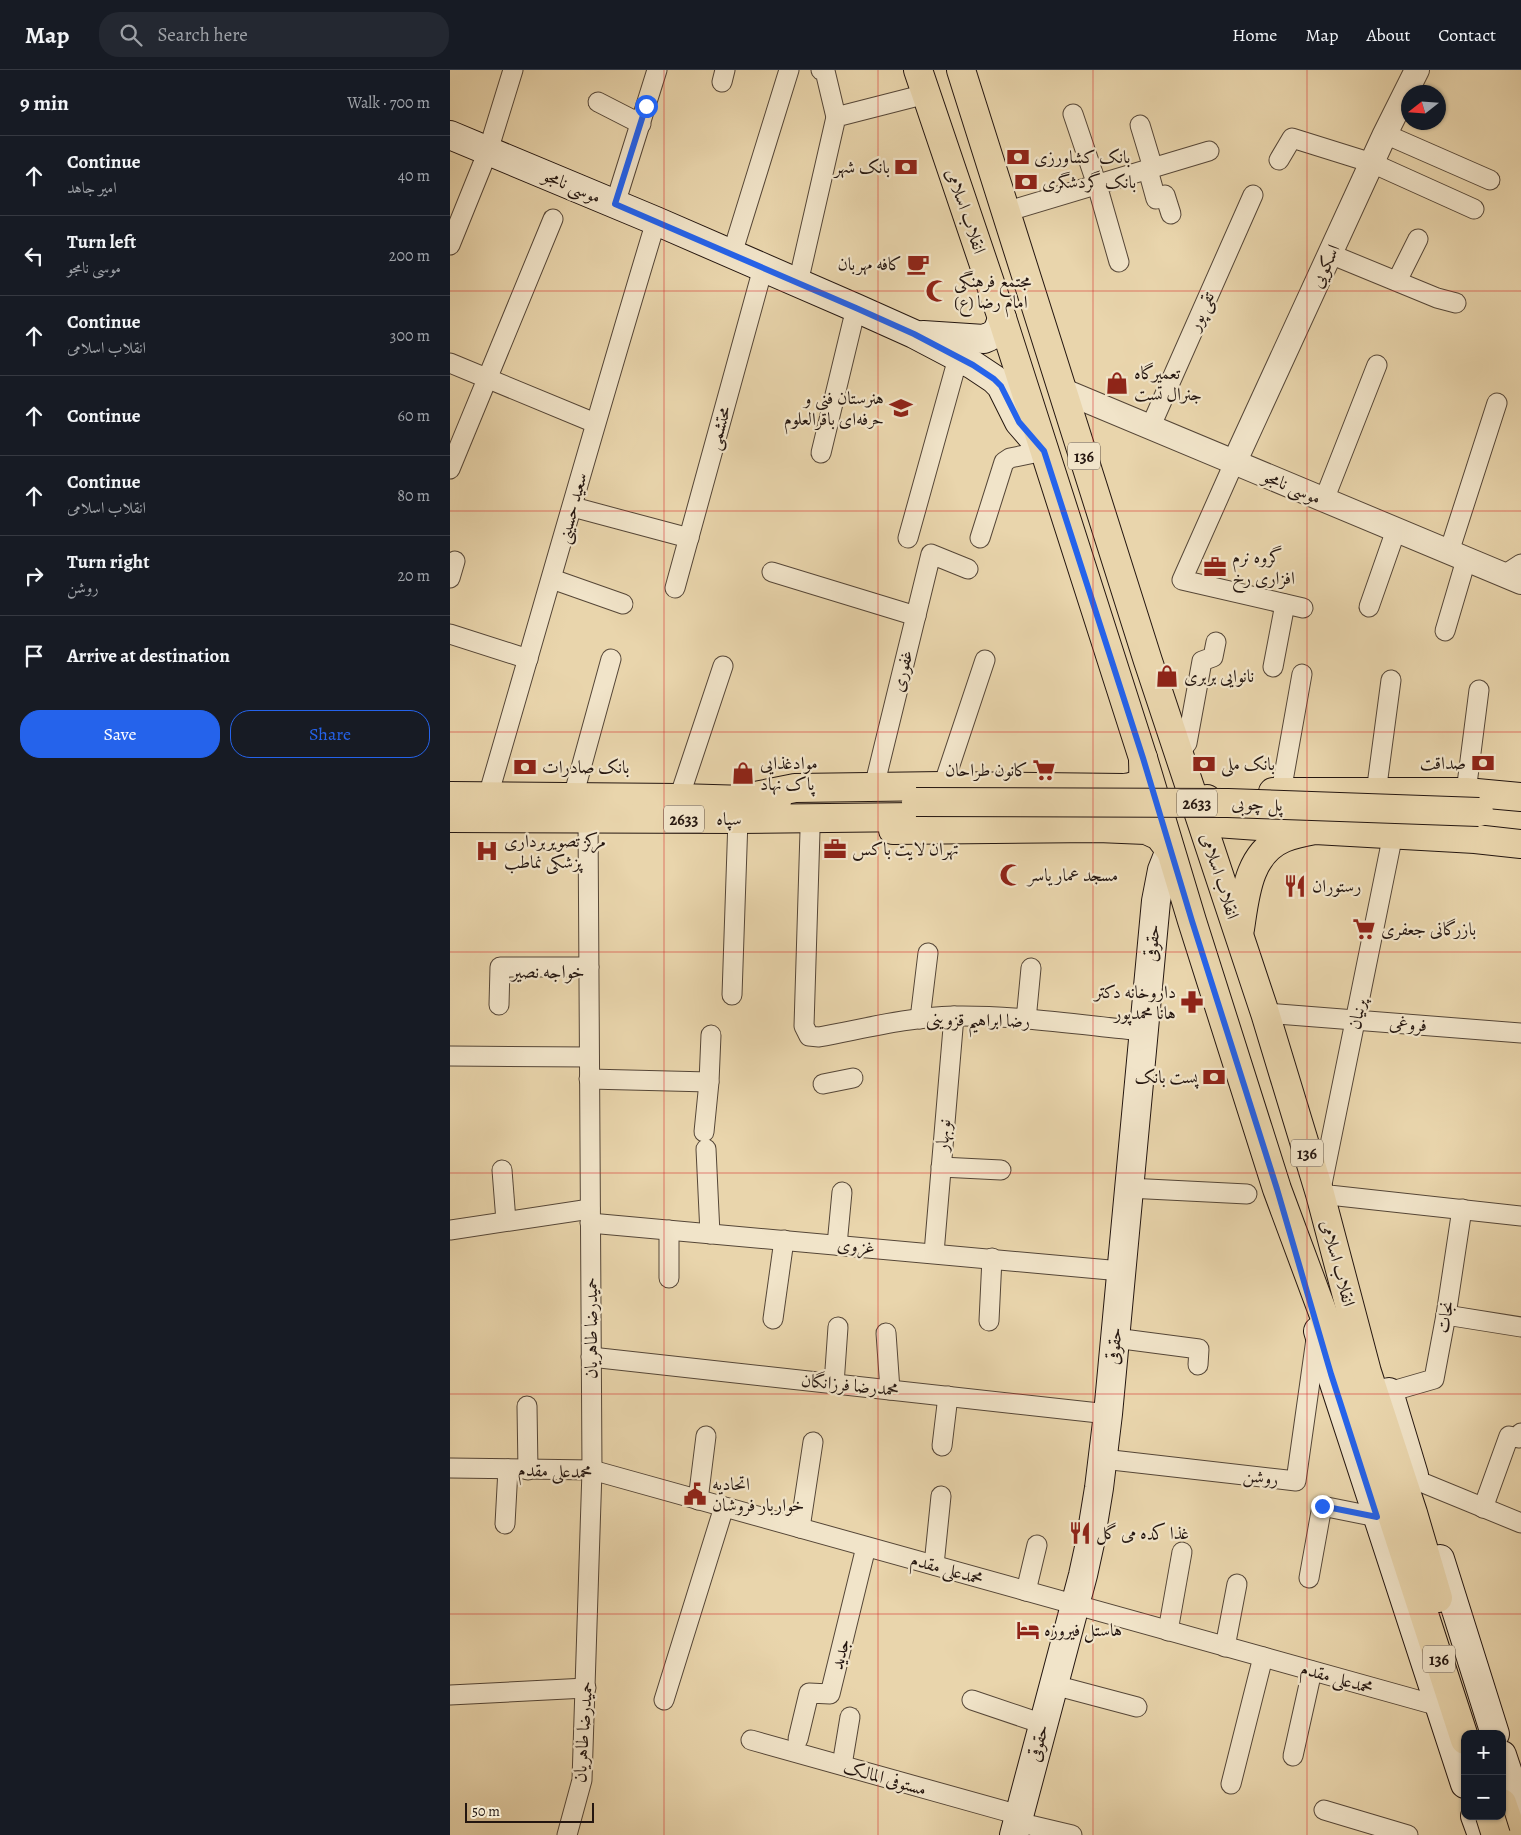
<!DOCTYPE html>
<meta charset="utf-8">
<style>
:root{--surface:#171b24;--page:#242831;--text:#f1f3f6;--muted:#9ea1a6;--line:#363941;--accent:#2563eb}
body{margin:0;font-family:Alegreya,Amiri,serif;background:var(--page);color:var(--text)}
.controls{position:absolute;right:15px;bottom:15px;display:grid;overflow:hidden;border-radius:10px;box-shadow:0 1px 4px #0004}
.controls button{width:45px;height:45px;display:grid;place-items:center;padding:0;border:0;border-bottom:1px solid var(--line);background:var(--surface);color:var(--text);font:25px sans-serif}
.compass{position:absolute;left:951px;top:15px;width:45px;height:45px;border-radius:50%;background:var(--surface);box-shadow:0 1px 4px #0004;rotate:253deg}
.scale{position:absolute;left:15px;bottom:12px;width:129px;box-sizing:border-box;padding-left:5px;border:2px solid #241610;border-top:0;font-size:14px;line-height:18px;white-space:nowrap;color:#241610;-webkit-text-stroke:4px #f1e4c9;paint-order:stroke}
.stop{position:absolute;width:15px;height:15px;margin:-11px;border:4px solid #2563eb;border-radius:50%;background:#fff}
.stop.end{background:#2563eb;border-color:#fff;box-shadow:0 1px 5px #0008}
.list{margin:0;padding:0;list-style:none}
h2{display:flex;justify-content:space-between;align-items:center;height:65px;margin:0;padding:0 20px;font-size:21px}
h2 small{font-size:16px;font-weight:400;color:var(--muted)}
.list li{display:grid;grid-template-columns:32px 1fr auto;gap:15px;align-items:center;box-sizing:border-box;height:80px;padding:0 20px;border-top:1px solid var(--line)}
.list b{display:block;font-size:19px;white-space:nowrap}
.list p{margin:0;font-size:16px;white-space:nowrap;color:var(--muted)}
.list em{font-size:16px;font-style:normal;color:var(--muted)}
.actions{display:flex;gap:10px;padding:15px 20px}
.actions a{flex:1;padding:11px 0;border:1px solid var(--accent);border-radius:20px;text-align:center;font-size:18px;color:var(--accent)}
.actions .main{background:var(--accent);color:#fff}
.icon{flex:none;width:28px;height:28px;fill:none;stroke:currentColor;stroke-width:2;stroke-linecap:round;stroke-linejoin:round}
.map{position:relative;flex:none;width:1071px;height:1765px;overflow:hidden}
header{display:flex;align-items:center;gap:30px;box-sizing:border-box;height:70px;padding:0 25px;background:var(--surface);border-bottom:1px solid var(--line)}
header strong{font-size:24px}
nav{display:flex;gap:28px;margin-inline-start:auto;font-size:18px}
.search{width:350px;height:45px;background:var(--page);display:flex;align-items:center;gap:12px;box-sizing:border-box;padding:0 18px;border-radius:20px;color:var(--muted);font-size:19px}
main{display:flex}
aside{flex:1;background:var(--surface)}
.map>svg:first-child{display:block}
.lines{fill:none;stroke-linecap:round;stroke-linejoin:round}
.minor-casing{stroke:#554637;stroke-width:21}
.tertiary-casing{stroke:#554637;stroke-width:26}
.secondary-casing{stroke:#241610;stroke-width:30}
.primary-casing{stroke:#241610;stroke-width:30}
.minor{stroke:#f1e4c9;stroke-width:19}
.tertiary{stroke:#f1e4c9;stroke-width:24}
.secondary{stroke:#f1e4c9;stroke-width:28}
.primary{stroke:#e9d5ac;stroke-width:28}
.primary-bridge-casing{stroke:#241610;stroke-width:30;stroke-linecap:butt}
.primary-bridge{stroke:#e9d5ac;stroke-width:28}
.route{stroke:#2563eb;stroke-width:6}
.grid{fill:none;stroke:#d62828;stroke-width:1;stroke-opacity:0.55}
.labels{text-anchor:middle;stroke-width:4.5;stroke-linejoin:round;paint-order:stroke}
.shield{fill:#f1e4c9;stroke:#625448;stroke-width:1}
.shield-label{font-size:16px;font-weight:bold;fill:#241610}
.poi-label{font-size:18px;fill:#241610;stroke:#f1e4c9;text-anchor:start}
.street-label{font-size:18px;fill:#241610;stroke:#f1e4c9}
.neighbourhood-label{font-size:19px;fill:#241610;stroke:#f1e4c9}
</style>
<header>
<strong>Map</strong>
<div class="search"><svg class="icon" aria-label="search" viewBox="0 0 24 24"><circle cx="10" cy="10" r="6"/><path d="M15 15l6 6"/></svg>Search here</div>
<nav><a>Home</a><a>Map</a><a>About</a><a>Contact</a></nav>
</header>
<main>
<aside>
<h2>9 min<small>Walk · 700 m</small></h2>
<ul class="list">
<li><svg class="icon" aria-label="ahead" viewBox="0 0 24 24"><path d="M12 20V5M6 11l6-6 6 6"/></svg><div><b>Continue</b><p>امیر جاهد</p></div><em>40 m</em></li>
<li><svg class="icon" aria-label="left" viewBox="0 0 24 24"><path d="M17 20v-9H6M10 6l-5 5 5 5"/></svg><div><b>Turn left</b><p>موسی نامجو</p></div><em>200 m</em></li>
<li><svg class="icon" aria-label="ahead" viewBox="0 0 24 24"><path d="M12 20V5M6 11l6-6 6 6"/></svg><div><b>Continue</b><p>انقلاب اسلامی</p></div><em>300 m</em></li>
<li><svg class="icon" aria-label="ahead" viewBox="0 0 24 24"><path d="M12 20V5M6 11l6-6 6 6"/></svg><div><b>Continue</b></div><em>60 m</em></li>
<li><svg class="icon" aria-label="ahead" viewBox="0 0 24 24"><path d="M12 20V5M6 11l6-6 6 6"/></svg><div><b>Continue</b><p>انقلاب اسلامی</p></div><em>80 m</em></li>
<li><svg class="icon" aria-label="right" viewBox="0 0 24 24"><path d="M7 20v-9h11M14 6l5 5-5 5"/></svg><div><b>Turn right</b><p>روشن</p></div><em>20 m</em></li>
<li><svg class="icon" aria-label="arrive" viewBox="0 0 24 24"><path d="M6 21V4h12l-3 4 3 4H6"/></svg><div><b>Arrive at destination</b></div></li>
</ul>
<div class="actions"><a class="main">Save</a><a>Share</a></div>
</aside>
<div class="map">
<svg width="1071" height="1765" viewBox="0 0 1071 1765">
<rect width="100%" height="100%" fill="#e9d5ac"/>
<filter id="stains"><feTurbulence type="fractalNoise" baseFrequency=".004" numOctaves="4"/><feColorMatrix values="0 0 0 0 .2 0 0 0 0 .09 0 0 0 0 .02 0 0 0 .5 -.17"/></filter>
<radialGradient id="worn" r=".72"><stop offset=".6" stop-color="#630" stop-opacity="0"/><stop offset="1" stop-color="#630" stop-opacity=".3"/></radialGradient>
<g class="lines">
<defs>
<g id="minor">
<path d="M371 0 375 1 386 47"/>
<path d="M272 12 275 0"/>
<path d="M148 32 191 54"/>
<path d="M623 44 647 115 669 192"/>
<path d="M690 55 703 98"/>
<path d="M935 64 1040 110"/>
<path d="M829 90 842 68 922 93 1024 139"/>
<path d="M698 100 706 129 715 125 721 144"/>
<path d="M165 134 207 0"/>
<path d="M555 142 759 81"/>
<path d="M0 175 38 81 63 0"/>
<path d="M282 184 339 0"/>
<path d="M880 184 987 228 1006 233"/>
<path d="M947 211 968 169"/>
<path d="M348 213 386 47 476 24"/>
<path d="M0 293 145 353"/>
<path d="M700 358 803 125"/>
<path d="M371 383 406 238"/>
<path d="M784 393 732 510 853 538"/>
<path d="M0 399 103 149"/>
<path d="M874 430 927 295"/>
<path d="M123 437 239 468"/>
<path d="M458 468 508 288"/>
<path d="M530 468 554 392 560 388 594 381"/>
<path d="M999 482 1047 333"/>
<path d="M322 502 466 546"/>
<path d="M1054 505 1071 494"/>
<path d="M0 508 5 491"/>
<path d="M102 509 173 534"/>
<path d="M225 518 313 198"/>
<path d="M919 537 946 460"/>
<path d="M995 561 1016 490"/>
<path d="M0 564 78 589"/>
<path d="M823 597 835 534"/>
<path d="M729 683 737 673 752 591 763 587 766 572"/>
<path d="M493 716 535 590"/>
<path d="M424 717 481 484 518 499"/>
<path d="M831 722 852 604"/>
<path d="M1016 722 1029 620"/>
<path d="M926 723 941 610"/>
<path d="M38 726C94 534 148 342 206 151"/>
<path d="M123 727 161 589"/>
<path d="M229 728 273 596"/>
<path d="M360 761 354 956 359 966 369 967C413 959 459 947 504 946 567 945 631 955 693 961"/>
<path d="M943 764 870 1124 1071 1146"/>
<path d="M282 925 288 749"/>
<path d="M49 935 50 897H139"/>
<path d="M815 943 1071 963"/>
<path d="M470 949 478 883"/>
<path d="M576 950 581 898"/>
<path d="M0 986 139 987"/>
<path d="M139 1009 259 1012"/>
<path d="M373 1014 403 1008"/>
<path d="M254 1062 259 1012 261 965"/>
<path d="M256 1079 260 1164"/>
<path d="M491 1097 551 1100"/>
<path d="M52 1100 56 1151"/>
<path d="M678 1118 797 1124"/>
<path d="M140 1153 671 1201"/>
<path d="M0 1160 140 1139"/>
<path d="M387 1175 392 1122"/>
<path d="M484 1183 504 946"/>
<path d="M219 1208V1160"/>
<path d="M996 1245 1071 1257"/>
<path d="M323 1249 334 1170"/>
<path d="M539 1251 542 1188"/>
<path d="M436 1263 440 1320"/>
<path d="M665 1268 749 1279 748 1295"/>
<path d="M141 1287 658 1344"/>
<path d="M384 1314 388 1257"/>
<path d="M939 1322 984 1309 996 1245 1012 1139"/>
<path d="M77 1336 78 1400"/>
<path d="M492 1376 498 1326"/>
<path d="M653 1389 846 1411 866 1269"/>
<path d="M0 1398 142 1400 989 1636"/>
<path d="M966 1410 1071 1453"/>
<path d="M248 1430 256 1366"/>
<path d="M1033 1438 1059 1366 1069 1368 1071 1363"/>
<path d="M55 1454 58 1399"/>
<path d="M350 1458 363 1372"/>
<path d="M484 1495 491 1426"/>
<path d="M859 1508 872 1436 927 1447"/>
<path d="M576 1521 587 1475"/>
<path d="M718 1561 732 1482"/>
<path d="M775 1577 787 1514"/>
<path d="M604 1615 687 1637"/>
<path d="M0 1625 136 1618"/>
<path d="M214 1630 274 1437"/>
<path d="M522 1630 593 1654"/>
<path d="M348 1669 359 1623 380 1624 416 1477"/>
<path d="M301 1670 569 1745"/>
<path d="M843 1686 862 1601"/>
<path d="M392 1695 400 1647"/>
<path d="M781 1714 813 1587"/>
<path d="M874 1740 958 1765"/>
<path d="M567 1752 622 1765"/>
<path d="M117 1765 132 1710 142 1400 138 748"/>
</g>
<g id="tertiary">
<path d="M614 321 1071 512"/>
<path d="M784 393 935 64 967 0"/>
</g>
<g id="secondary">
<path d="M0 65 206 151 406 238 464 264 523 295 544 309 551 316 569 352 594 381"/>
<path d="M473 265 534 269C547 264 548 261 552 248"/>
<path d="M868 1261 881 1304 1015 1714"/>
<path d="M939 1322 964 1405"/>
<path d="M990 1489 1045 1664"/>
<path d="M1052 1685 1071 1742"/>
<path d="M1025 1746 1032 1765"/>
<path d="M564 1765 633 1505 640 1473 649 1418 658 1344 706 831 712 800 720 780"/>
</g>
<g id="primary">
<path d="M468 0 552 248 693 688 742 851 827 1119 899 1313 1015 1670"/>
<path d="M511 0 698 591 815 943 870 1124 917 1302 963 1443 988 1528"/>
<path d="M823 722H1016L1071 727"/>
<path d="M0 726 229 728 327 731"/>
<path d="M305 726 345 718 493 716 674 718C697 715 693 707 693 688"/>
<path d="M757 729 753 738 757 747 766 753 865 760"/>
<path d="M0 748 288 749 467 747"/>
<path d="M443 760 648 758 696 760 709 766 720 780"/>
<path d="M790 859C795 826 798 783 834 768 844 764 854 762 865 760L1025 769 1071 774"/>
<path d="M1052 1733 1063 1765"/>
</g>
</defs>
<use href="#minor" class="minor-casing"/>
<use href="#tertiary" class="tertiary-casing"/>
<use href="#secondary" class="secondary-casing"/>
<use href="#primary" class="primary-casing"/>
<use href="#minor" class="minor"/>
<use href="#tertiary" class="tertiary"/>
<use href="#secondary" class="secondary"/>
<use href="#primary" class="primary"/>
<defs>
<g id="primary-bridge">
<path d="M466 732 778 733 1029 742"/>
<path d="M1040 1746 1046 1765"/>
</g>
</defs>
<use href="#primary-bridge" class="primary-bridge-casing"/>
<use href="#primary-bridge" class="primary-bridge"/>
</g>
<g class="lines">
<path class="route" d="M196 36 165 134 406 238 464 264 523 295 544 309 551 316 569 352 594 381 693 688 742 851 827 1119 881 1304 927 1447 872 1436"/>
</g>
<path class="grid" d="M214 0V1765M428 0V1765M643 0V1765M857 0V1765M0 221H1071M0 441H1071M0 662H1071M0 882H1071M0 1103H1071M0 1324H1071M0 1544H1071"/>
<defs>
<symbol id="bank-bare" viewBox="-9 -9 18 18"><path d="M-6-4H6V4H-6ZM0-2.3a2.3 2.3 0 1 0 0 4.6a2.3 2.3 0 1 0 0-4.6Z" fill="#8f2418" stroke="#f1e4c9" stroke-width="2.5" paint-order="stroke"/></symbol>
<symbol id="cafe-bare" viewBox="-9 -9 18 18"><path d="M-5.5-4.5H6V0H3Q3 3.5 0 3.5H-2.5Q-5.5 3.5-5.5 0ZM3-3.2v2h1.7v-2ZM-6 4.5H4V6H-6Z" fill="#8f2418" stroke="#f1e4c9" stroke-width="2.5" paint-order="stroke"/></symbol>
<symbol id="mosque-bare" viewBox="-9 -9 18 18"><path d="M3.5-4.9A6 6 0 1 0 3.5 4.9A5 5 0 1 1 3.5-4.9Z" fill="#8f2418" stroke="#f1e4c9" stroke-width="2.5" paint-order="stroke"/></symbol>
<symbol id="shop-bare" viewBox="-9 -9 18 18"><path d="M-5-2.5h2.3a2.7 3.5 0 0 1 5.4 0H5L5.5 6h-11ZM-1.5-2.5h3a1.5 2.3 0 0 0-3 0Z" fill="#8f2418" stroke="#f1e4c9" stroke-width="2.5" paint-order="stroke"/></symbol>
<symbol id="school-bare" viewBox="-9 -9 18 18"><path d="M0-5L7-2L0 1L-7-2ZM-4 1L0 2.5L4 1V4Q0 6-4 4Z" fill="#8f2418" stroke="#f1e4c9" stroke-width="2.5" paint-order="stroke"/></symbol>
<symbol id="office-bare" viewBox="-9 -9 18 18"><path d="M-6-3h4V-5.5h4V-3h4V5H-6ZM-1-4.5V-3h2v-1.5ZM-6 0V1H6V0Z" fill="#8f2418" stroke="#f1e4c9" stroke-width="2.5" paint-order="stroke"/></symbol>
<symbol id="supermarket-bare" viewBox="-9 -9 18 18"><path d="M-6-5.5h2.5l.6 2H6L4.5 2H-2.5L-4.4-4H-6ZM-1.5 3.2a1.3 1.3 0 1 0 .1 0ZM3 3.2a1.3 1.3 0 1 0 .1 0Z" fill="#8f2418" stroke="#f1e4c9" stroke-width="2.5" paint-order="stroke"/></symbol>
<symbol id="hospital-bare" viewBox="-9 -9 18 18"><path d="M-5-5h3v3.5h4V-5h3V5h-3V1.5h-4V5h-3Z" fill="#8f2418" stroke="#f1e4c9" stroke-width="2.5" paint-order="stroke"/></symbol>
<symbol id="restaurant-bare" viewBox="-9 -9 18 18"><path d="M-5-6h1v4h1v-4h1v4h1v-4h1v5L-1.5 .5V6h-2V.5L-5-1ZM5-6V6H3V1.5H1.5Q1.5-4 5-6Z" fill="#8f2418" stroke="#f1e4c9" stroke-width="2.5" paint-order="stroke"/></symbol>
<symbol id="pharmacy-bare" viewBox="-9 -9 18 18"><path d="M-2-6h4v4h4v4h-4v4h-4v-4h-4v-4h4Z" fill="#8f2418" stroke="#f1e4c9" stroke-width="2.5" paint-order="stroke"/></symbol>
<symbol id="civic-bare" viewBox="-9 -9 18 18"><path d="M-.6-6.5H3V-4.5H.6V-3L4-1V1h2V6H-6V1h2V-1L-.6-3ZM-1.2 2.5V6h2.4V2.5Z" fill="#8f2418" stroke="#f1e4c9" stroke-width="2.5" paint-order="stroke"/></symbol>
<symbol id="hotel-bare" viewBox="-9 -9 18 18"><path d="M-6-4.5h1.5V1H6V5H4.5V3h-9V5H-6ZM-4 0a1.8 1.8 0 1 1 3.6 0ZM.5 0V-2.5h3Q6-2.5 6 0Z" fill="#8f2418" stroke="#f1e4c9" stroke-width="2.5" paint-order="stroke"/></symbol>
</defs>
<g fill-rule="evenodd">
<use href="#bank-bare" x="552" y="71" width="32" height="32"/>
<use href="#bank-bare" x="440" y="81" width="32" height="32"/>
<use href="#bank-bare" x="560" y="96" width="32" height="32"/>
<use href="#cafe-bare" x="452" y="178" width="32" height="32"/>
<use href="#mosque-bare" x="471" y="205" width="32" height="32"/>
<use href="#shop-bare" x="651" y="297" width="32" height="32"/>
<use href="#school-bare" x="435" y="322" width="32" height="32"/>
<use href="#office-bare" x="749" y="481" width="32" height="32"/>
<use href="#shop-bare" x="701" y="590" width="32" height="32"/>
<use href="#bank-bare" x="1017" y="677" width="32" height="32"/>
<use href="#bank-bare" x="738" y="678" width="32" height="32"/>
<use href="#bank-bare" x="59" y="681" width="32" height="32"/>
<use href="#supermarket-bare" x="578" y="684" width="32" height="32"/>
<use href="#shop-bare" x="277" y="687" width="32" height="32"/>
<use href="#office-bare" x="369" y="763" width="32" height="32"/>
<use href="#hospital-bare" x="21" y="765" width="32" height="32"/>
<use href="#mosque-bare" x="545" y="789" width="32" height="32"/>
<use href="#restaurant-bare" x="829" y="800" width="32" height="32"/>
<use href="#supermarket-bare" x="898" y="843" width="32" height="32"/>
<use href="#pharmacy-bare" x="726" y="916" width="32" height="32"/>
<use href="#bank-bare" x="748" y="991" width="32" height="32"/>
<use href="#civic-bare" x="229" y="1408" width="32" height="32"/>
<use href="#restaurant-bare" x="614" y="1447" width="32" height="32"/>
<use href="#hotel-bare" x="562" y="1544" width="32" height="32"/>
</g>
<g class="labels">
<g class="shield">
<rect x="618" y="372.5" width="32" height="27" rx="4"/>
<rect x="727" y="719.5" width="40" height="27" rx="4"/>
<rect x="214" y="735.5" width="40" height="27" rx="4"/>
<rect x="841" y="1069.5" width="32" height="27" rx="4"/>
<rect x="973" y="1575.5" width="32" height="27" rx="4"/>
</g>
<g class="shield-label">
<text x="634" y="392">136</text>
<text x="747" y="739">2633</text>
<text x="234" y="755">2633</text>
<text x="857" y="1089">136</text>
<text x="989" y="1595">136</text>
</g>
<g class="poi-label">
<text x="584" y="93">بانک کشاورزی</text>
<text x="440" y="103" text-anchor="end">بانک شهر</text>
<text x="592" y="118">بانک گردشگری</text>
<text x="452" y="200" text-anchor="end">کافه مهربان</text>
<text x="504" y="217">مجتمع فرهنگی<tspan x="504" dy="21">امام رضا (ع)</tspan></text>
<text x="684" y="309">تعمیرگاه<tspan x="684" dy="21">جنرال تست</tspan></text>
<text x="434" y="334" text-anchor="end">هنرستان فنی و<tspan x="434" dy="21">حرفه‌ای باقرالعلوم</tspan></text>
<text x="782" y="493">گروه نرم<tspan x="782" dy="21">افزاری رخ</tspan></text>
<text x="734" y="612">نانوایی بربری</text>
<text x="310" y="699">موادغذایی<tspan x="310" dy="21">پاک نهاد</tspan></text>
<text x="1016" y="699" text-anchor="end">صداقت</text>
<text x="771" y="700">بانک ملی</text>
<text x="92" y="703">بانک صادرات</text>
<text x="578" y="706" text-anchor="end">کانون طراحان</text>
<text x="54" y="777">مرکز تصویربرداری<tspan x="54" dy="21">پزشکی نماطب</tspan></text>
<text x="402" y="785">تهران لایت باکس</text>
<text x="578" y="811">مسجد عمار یاسر</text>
<text x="862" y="822">رستوران</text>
<text x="931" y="865">بازرگانی جعفری</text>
<text x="726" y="928" text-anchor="end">داروخانه دکتر<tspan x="726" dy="21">هانا محمدپور</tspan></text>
<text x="748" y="1013" text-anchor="end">پست بانک</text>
<text x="262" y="1420">اتحادیه<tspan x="262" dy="21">خواربار فروشان</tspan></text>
<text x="646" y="1469">غذا کده می گل</text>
<text x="594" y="1566">هاستل فیروزه</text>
</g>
<g class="street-label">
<text transform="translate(122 116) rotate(23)" y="6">موسی نامجو</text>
<text transform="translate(516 141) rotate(71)" y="6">انقلاب اسلامی</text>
<text transform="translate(875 196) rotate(-65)" y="6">اسکویی</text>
<text transform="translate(751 241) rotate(-66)" y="6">تقی پور</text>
<text transform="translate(269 358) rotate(-75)" y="6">محتشمی</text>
<text transform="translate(842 417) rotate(23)" y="6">موسی نامجو</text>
<text transform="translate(122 438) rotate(-75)" y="6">سعید حسینی</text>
<text transform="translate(452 601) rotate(-76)" y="6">غفوری</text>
<text transform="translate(807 734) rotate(2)" y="6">پل چوبی</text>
<text x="279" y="755">سپاه</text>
<text transform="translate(770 806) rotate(72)" y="6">انقلاب اسلامی</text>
<text transform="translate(702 873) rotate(-85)" y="6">حقوقی</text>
<text transform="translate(907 944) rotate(-78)" y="6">پرنیان</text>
<text transform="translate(528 950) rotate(1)" y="6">رضا ابراهیم قزوینی</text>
<text transform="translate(958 954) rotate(4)" y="6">فروغی</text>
<text transform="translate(493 1065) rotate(-85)" y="6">نوبهار</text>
<text transform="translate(406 1176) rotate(5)" y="6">غزوی</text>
<text transform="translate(888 1193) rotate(75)" y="6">انقلاب اسلامی</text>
<text transform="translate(995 1247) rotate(-80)" y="6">نجات</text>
<text transform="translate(141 1258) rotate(-90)" y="6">حمیدرضا طاهریان</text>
<text transform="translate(664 1276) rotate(-85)" y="6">حقوقی</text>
<text transform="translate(400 1315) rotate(6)" y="6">محمدرضا فرزانگان</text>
<text transform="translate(105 1401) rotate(2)" y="6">محمدعلی مقدم</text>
<text transform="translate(811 1407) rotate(7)" y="6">روشن</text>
<text transform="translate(497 1499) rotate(16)" y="6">محمدعلی مقدم</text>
<text transform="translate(390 1584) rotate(-76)" y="6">جدید</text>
<text transform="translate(887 1608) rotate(16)" y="6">محمدعلی مقدم</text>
<text transform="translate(133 1662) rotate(-86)" y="6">حمیدرضا طاهریان</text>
<text transform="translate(588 1673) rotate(-75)" y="6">حقوقی</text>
<text transform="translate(435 1708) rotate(16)" y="6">مستوفی المالک</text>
</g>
<g class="neighbourhood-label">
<text x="98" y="908">خواجه نصیر</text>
</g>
</g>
<rect width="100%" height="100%" filter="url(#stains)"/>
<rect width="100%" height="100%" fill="url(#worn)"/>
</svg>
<div class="controls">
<button>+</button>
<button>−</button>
</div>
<svg class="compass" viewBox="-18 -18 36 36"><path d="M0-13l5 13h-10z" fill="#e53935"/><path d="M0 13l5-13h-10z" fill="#9ea1a6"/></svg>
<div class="scale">50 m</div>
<div class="stop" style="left:196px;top:36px"></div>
<div class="stop end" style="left:872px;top:1436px"></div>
</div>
</main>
